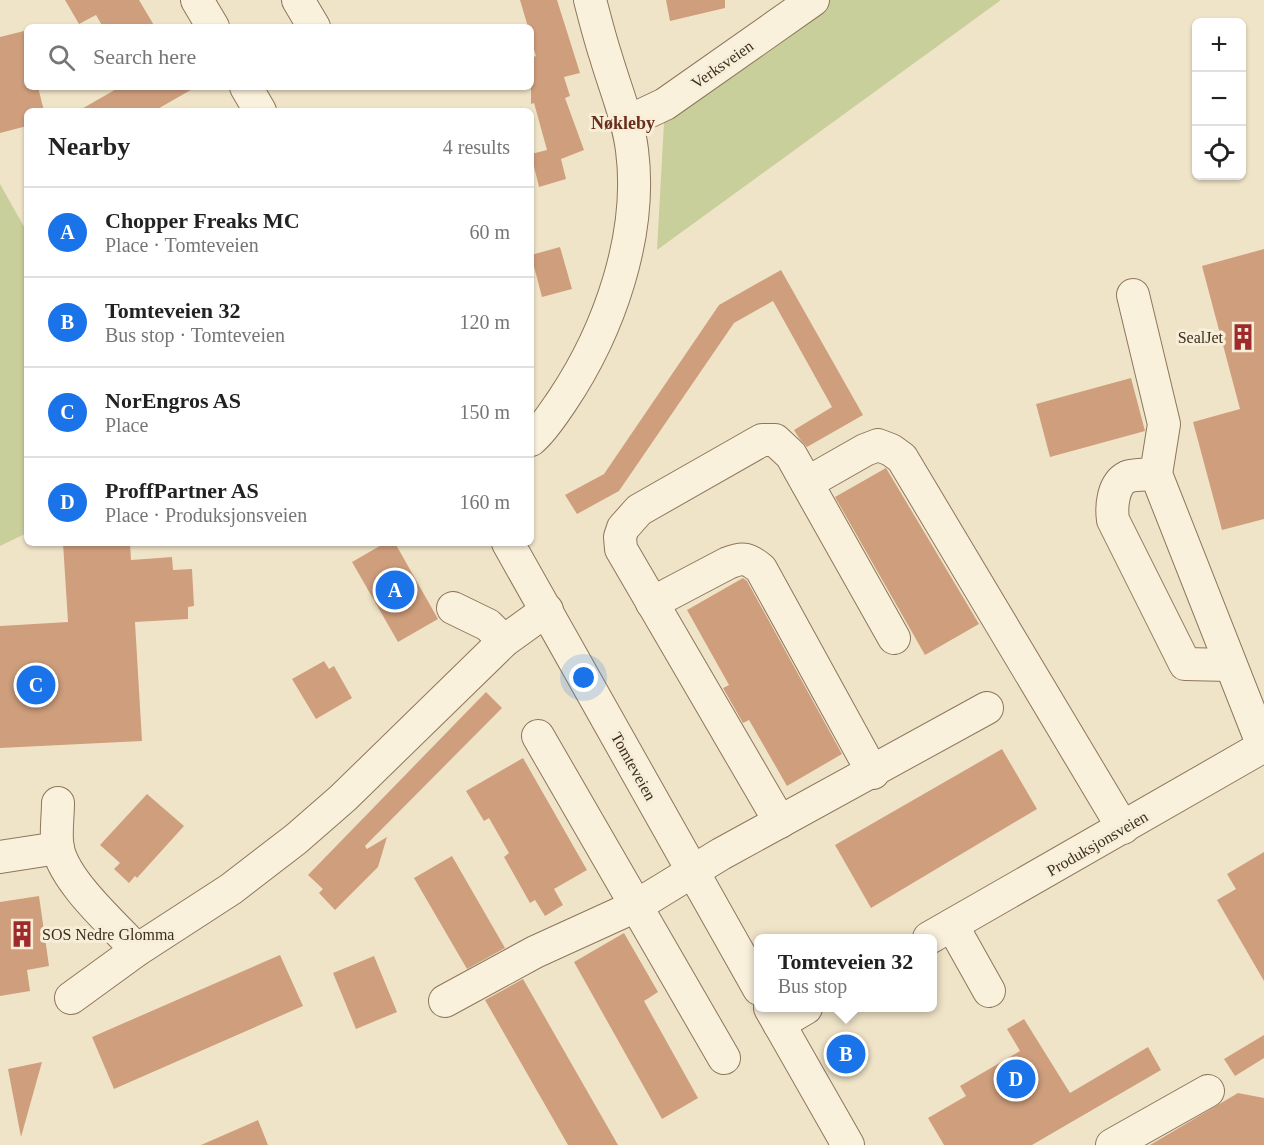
<!DOCTYPE html>
<meta charset="utf-8">
<style>
:root{--surface:#fff;--page:#f2f2f2;--text:#222;--muted:#767676;--line:#e0e0e0;--accent:#1a73e8}
body{margin:0;font-family:"Times New Roman",serif;background:var(--page);color:var(--text)}
.controls{position:absolute;right:18px;top:18px;display:grid;overflow:hidden;border-radius:9px;box-shadow:0 2px 4px #0004}
.controls button{width:54px;height:54px;display:grid;place-items:center;padding:0;border:0;border-bottom:2px solid var(--line);background:var(--surface);color:var(--text);font:30px sans-serif}
.you{position:absolute;left:584px;top:678px;width:21px;height:21px;margin:-15px;border:4px solid #fff;border-radius:50%;background:#1a73e8;box-shadow:0 0 0 9px #1a73e833}
.badge{display:grid;place-items:center;width:39px;height:39px;border-radius:50%;background:var(--accent);color:#fff;font-size:20px;font-weight:700}
.pin{position:absolute;translate:-50% -50%;border:3px solid #fff;box-shadow:0 2px 6px #0006}
.popup{position:absolute;left:754px;top:934px;width:183px;height:78px;box-sizing:border-box;display:grid;place-content:center;border-radius:9px;background:var(--surface);filter:drop-shadow(0 2px 4px #0005);font-size:20px;white-space:nowrap;color:var(--muted)}
.popup b{font-size:22px;color:var(--text)}
.popup::after{content:'';position:absolute;left:50%;top:100%;margin-left:-12px;border:12px solid transparent;border-top-color:var(--surface)}
.list{margin:0;padding:0;list-style:none}
h2{display:flex;justify-content:space-between;align-items:center;height:78px;margin:0;padding:0 24px;font-size:26px}
h2 small{font-size:20px;font-weight:400;color:var(--muted)}
.list li{display:grid;grid-template-columns:39px 1fr auto;gap:18px;align-items:center;box-sizing:border-box;height:90px;padding:0 24px;border-top:2px solid var(--line)}
.list b{display:block;font-size:22px;white-space:nowrap}
.list p{margin:0;font-size:20px;white-space:nowrap;color:var(--muted)}
.list em{font-size:20px;font-style:normal;color:var(--muted)}
.icon{flex:none;width:33px;height:33px;fill:none;stroke:currentColor;stroke-width:2;stroke-linecap:round;stroke-linejoin:round}
.map{position:relative;flex:none;width:1264px;height:1145px;overflow:hidden}
.search{position:absolute;background:var(--surface);box-shadow:0 2px 4px #0004;left:24px;top:24px;width:510px;height:66px;display:flex;align-items:center;gap:15px;box-sizing:border-box;padding:0 21px;border-radius:9px;color:var(--muted);font-size:22px}
.panel{position:absolute;background:var(--surface);box-shadow:0 2px 4px #0004;left:24px;top:108px;width:510px;height:438px;border-radius:9px}
.map>svg:first-child{display:block}
.green{fill:#c9cf9b}
.building{fill:#cf9f7d}
.lines{fill:none;stroke-linecap:round;stroke-linejoin:round}
.minor-casing{stroke:#8d765c;stroke-width:34}
.minor{stroke:#faf1dc;stroke-width:32}
.labels{text-anchor:middle;stroke-width:6;stroke-linejoin:round;paint-order:stroke}
.street-label{font-size:16px;fill:#3d2e20;stroke:#f7eed8}
.poi-label{font-size:16px;fill:#3d2e20;stroke:#f7eed8;text-anchor:end}
.neighbourhood-label{font-size:18px;font-weight:bold;fill:#6b2e1e;stroke:#f7eed8}
</style>
<div class="map">
<svg width="1264" height="1145" viewBox="0 0 1264 1145">
<rect width="100%" height="100%" fill="#f0e4c8"/>
<g class="green">
<path d="M813 0H1001L657 250 665 104Z"/>
<path d="M0 184 27 232V533L0 546Z"/>
</g>
<g class="building">
<path d="M65 0H139L155 27H103L96 15 79 24Z"/>
<path d="M520 0H557L580 73 564 77 570 96 565 98 584 150 561 159 566 179 539 187 531 154 547 150 534 103 531 104V58L536 56 531 39V27H528Z"/>
<path d="M666 0H725V8L670 21Z"/>
<path d="M24 31 27 42V87H38L44 111H27V126L0 133V37Z"/>
<path d="M120 87H196L154 111H78Z"/>
<path d="M560 247 572 289 542 297 531 255Z"/>
<path d="M1264 249V519L1222 530 1193 422 1240 409 1202 266Z"/>
<path d="M781 270 863 415 807 447 799 438 794 430 832 407 773 301 734 323 619 491 577 514 565 495 604 474 719 305Z"/>
<path d="M1131 378 1145 431 1050 457 1036 404Z"/>
<path d="M886 468 979 624 925 655 835 497Z"/>
<path d="M63 543H130L131 560 172 557 173 570 192 569 194 606 188 607V619L135 622 142 741 0 748V626L68 622Z"/>
<path d="M385 543H395L438 619 398 642 352 562Z"/>
<path d="M743 578 747 581 842 754 787 786 749 720 743 723 723 688 729 685 687 610Z"/>
<path d="M324 661 329 669 334 666 352 698 316 719 292 679Z"/>
<path d="M486 692 502 708 365 846 367 849 387 837 378 867 335 910 319 893 323 889 308 875Z"/>
<path d="M1002 749 1037 809 871 908 835 845Z"/>
<path d="M523 758 587 870 554 889 563 905 545 916 535 900 530 903 504 857 509 853 489 818 484 821 466 791Z"/>
<path d="M147 794 184 826 137 878 135 876 129 883 114 869 120 863 100 845Z"/>
<path d="M1264 852V981L1217 900 1236 889 1227 874Z"/>
<path d="M452 856 505 948 467 969 414 878Z"/>
<path d="M39 896 49 966 27 970 30 991 0 996V902Z"/>
<path d="M624 933 658 992 644 1001 698 1098 662 1119 574 962Z"/>
<path d="M280 955 303 1006 114 1089 92 1037Z"/>
<path d="M374 956 397 1012 356 1029 333 973Z"/>
<path d="M523 979 618 1145H568L485 1000Z"/>
<path d="M1024 1019 1070 1093 1148 1047 1161 1070 1032 1145H944L928 1118 966 1096 960 1086 1020 1051 1007 1029Z"/>
<path d="M1264 1035V1058L1235 1076 1224 1059Z"/>
<path d="M42 1062 21 1137 8 1069Z"/>
<path d="M1238 1093 1264 1098V1145H1150Z"/>
<path d="M258 1120 268 1145H201Z"/>
</g>
<g class="lines">
<defs>
<g id="minor">
<path d="M197 0 213 27"/>
<path d="M298 0 314 27"/>
<path d="M246 87 260 111"/>
<path d="M627 122 665 104 813 0"/>
<path d="M1133 295 1164 424 1156 474 1263 746"/>
<path d="M531 440C543 430 553 414 562 401 609 331 643 235 632 150 628 118 615 88 606 57 600 39 595 19 590 0"/>
<path d="M1156 474C1148 475 1134 474 1127 477 1113 484 1111 506 1113 520L1185 664 1230 665"/>
<path d="M807 483 865 450 878 445 891 450 902 458 1123 828"/>
<path d="M508 543 759 989"/>
<path d="M652 603 728 563C743 557 748 558 761 569L873 773"/>
<path d="M453 608 488 625 504 641"/>
<path d="M538 736 724 1058"/>
<path d="M58 803C58 818 55 835 58 849 66 883 113 924 137 950"/>
<path d="M780 822 621 549 620 537 623 528 639 510 762 440H775L791 455 894 638"/>
<path d="M0 857 58 848"/>
<path d="M952 925 989 991"/>
<path d="M929 938 1264 746"/>
<path d="M71 998 137 950 231 889 296 839 343 798 504 641 547 610"/>
<path d="M445 1001 535 952 636 906 721 854 987 708"/>
<path d="M770 1008 848 1145"/>
<path d="M779 1024 806 1008"/>
<path d="M1112 1145 1208 1091"/>
</g>
</defs>
<use href="#minor" class="minor-casing"/>
<use href="#minor" class="minor"/>
</g>
<defs>
<symbol id="building-bare" viewBox="-9 -9 18 18"><path d="M-4-6H4V6H1V3H-1V6H-4ZM-2.5-4.3h1.7v1.8h-1.7ZM.8-4.3h1.7v1.8H.8ZM-2.5-1h1.7V.8h-1.7ZM.8-1h1.7V.8H.8Z" fill="#9e2a2b" stroke="#f7eed8" stroke-width="2.5" paint-order="stroke"/></symbol>
</defs>
<g fill-rule="evenodd">
<use href="#building-bare" x="1224" y="318" width="38" height="38"/>
<use href="#building-bare" x="3" y="915" width="38" height="38"/>
</g>
<g class="labels">
<g class="street-label">
<text transform="translate(722 64) rotate(-35)" y="6">Verksveien</text>
<text transform="translate(634 766) rotate(61)" y="6">Tomteveien</text>
<text transform="translate(1097 843) rotate(-30)" y="6">Produksjonsveien</text>
</g>
<g class="poi-label">
<text x="1223" y="343">SealJet</text>
<text x="42" y="940" text-anchor="start">SOS Nedre Glomma</text>
</g>
<g class="neighbourhood-label">
<text x="623" y="129">Nøkleby</text>
</g>
</g>
</svg>
<div class="controls">
<button>+</button>
<button>−</button>
<button><svg class="icon" aria-label="locate" viewBox="0 0 24 24"><circle cx="12" cy="12" r="6"/><path d="M12 2v4M12 18v4M2 12h4M18 12h4"/></svg></button>
</div>
<div class="you"></div>
<div class="pin badge" style="left:395px;top:590px">A</div>
<div class="pin badge" style="left:846px;top:1054px">B</div>
<div class="popup"><b>Tomteveien 32</b>Bus stop</div>
<div class="pin badge" style="left:36px;top:685px">C</div>
<div class="pin badge" style="left:1016px;top:1079px">D</div>
<div class="search"><svg class="icon" aria-label="search" viewBox="0 0 24 24"><circle cx="10" cy="10" r="6"/><path d="M15 15l6 6"/></svg>Search here</div>
<section class="panel">
<h2>Nearby<small>4 results</small></h2>
<ul class="list">
<li><span class="badge">A</span><div><b>Chopper Freaks MC</b><p>Place · Tomteveien</p></div><em>60 m</em></li>
<li><span class="badge">B</span><div><b>Tomteveien 32</b><p>Bus stop · Tomteveien</p></div><em>120 m</em></li>
<li><span class="badge">C</span><div><b>NorEngros AS</b><p>Place</p></div><em>150 m</em></li>
<li><span class="badge">D</span><div><b>ProffPartner AS</b><p>Place · Produksjonsveien</p></div><em>160 m</em></li>
</ul>
</section>
</div>
